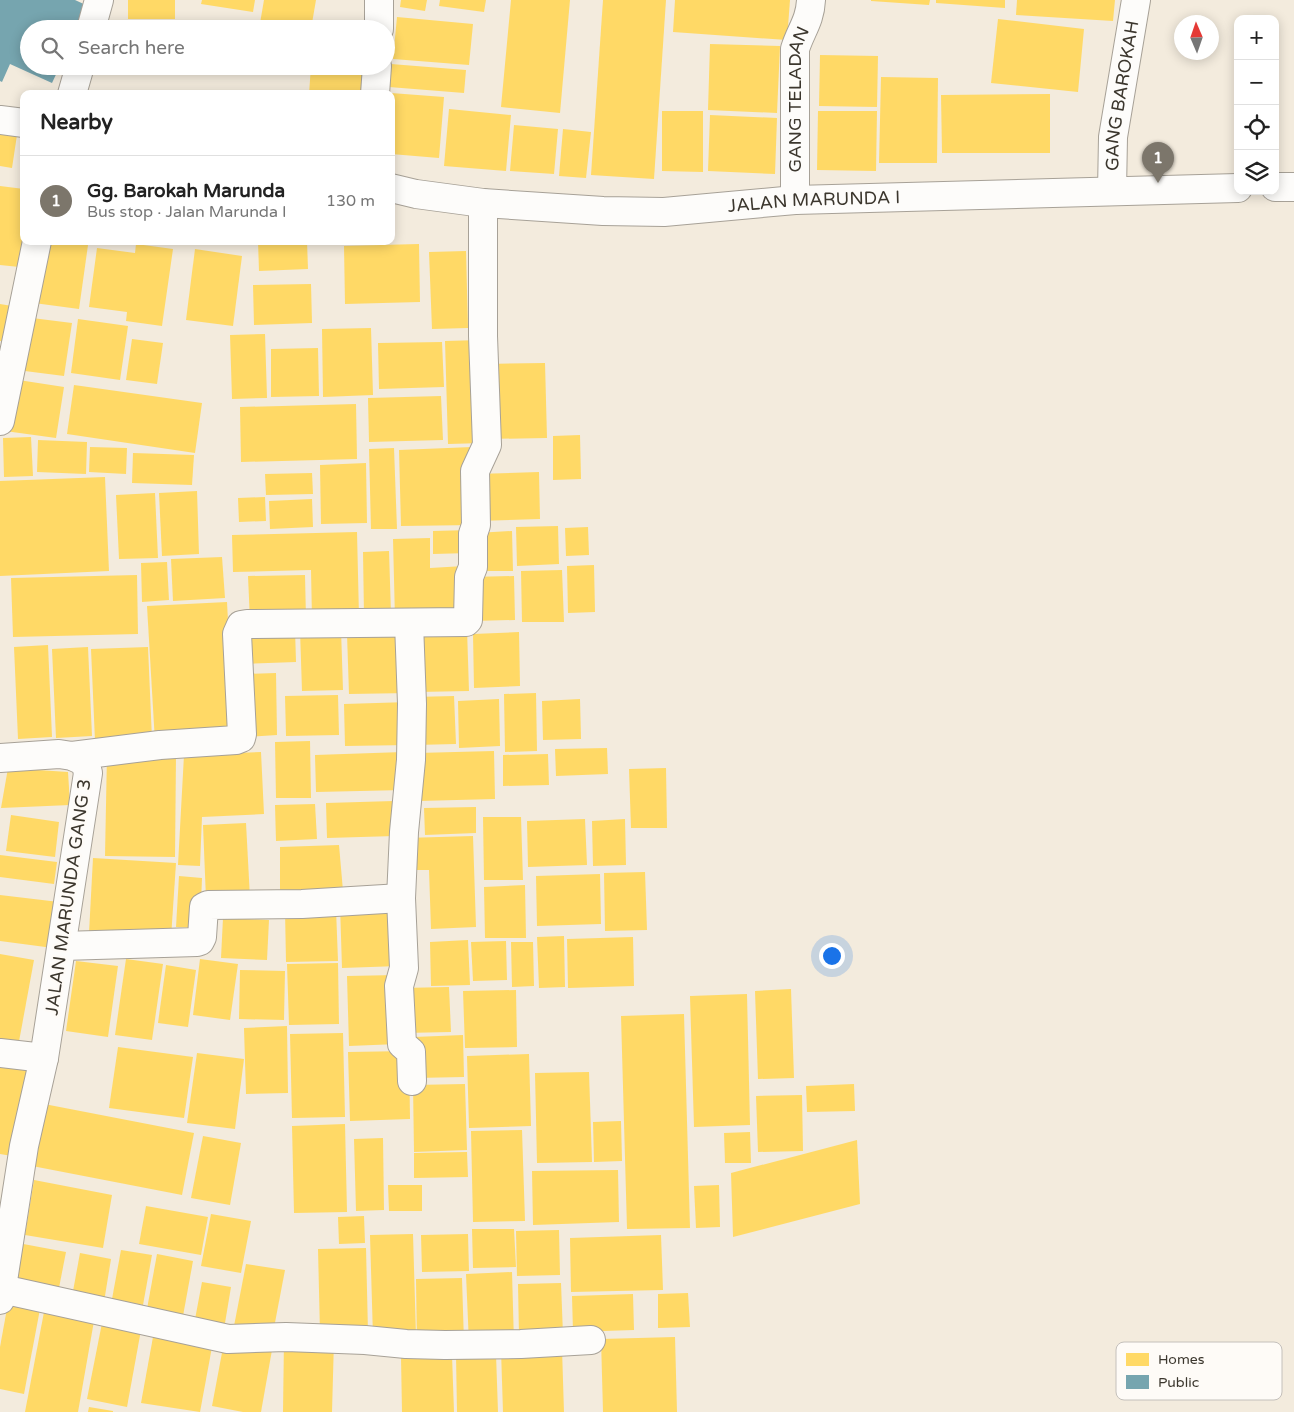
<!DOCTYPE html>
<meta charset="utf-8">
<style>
:root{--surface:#fff;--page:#f6f6f6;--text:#222;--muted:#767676;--line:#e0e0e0;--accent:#7c766b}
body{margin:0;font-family:"Varela Round",sans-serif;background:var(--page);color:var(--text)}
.controls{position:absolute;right:15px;top:15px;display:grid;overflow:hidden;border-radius:10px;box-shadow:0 2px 12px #0003}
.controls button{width:45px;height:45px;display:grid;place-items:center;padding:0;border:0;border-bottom:1px solid var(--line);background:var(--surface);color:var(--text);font:25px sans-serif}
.compass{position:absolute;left:1174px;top:15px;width:45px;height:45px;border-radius:50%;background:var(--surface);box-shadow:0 2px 12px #0003;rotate:358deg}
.you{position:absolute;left:831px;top:955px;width:18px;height:18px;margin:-12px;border:4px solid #fff;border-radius:50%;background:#1a73e8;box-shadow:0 0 0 8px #1a73e833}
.badge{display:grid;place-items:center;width:32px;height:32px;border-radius:50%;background:var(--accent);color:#fff;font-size:16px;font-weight:700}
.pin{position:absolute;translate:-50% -41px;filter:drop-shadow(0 1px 2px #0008)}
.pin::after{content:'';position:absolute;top:26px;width:18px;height:15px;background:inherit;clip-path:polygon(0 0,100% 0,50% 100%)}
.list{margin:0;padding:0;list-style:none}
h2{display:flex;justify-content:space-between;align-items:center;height:65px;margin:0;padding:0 20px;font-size:21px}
h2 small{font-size:16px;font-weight:400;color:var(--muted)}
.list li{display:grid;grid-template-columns:32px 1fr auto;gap:15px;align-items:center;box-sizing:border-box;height:90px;padding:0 20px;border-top:1px solid var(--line)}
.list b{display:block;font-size:19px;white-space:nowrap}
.list p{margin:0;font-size:16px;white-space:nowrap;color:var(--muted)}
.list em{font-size:16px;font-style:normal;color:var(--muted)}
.icon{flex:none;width:28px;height:28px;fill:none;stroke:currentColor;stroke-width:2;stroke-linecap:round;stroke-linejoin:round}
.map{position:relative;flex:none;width:1294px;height:1412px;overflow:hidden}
.search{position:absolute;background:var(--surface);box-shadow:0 2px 12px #0003;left:20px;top:20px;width:375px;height:55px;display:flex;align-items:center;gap:12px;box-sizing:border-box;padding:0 18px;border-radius:28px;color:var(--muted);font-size:19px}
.panel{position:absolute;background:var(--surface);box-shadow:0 2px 12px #0003;left:20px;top:90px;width:375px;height:155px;border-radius:10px}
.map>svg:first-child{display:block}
.homes{fill:#ffd966}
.public{fill:#76a5af}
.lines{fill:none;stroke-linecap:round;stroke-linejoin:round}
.minor-casing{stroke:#a7a197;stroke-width:30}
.tertiary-casing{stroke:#a7a197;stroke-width:30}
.minor{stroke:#fdfcfa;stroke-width:28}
.tertiary{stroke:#fdfcfa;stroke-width:28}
.labels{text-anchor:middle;stroke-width:5;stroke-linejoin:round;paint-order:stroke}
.street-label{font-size:18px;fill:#3c372e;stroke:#fefbf7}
.key{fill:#fefbf7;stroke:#c4c0bb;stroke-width:1}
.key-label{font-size:14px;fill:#3c372e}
</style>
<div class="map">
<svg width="1294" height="1412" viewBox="0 0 1294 1412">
<rect width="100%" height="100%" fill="#f3ebdd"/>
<g class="homes">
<rect x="128" y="0" width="47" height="19"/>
<path d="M202 0H255L253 12 201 4Z"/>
<path d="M264 0H316L311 29H259Z"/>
<path d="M401 0H427L425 11 400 7Z"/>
<path d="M440 0H486L484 12 439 6Z"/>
<path d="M511 0H570L560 113 501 107Z"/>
<path d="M603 0H666L654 179 591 175Z"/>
<path d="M675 0H790L787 40 673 32Z"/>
<path d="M871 0H930L929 5 871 1Z"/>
<path d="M936 0H1005V8L936 3Z"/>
<path d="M1017 0H1115L1113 21 1016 15Z"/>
<path d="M397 17 473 24 469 65 393 59Z"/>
<path d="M998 19 1084 29 1078 92 991 83Z"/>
<path d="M710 44 780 46 777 113 708 110Z"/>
<path d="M820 55 878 56 877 107 819 106Z"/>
<path d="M391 64 466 70 464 93 389 87Z"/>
<path d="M311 66H372L370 94H309Z"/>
<path d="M881 77 938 78 937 163H879Z"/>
<path d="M391 93 444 97 439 158 391 154Z"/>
<path d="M1050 94V153H942L941 95Z"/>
<path d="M449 109 511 115 506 171 444 166Z"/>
<path d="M662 111H703V172L662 171Z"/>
<path d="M818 111H877L876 171 817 170Z"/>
<path d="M710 115 777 118 775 174 708 171Z"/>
<path d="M514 125 558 129 554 174 510 171Z"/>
<path d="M563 129 591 132 586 178 559 176Z"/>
<path d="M0 133 17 135 12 168 0 166Z"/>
<path d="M0 186 24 189V241L29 268 0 265Z"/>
<path d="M43 241H62L88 245 79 309 34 303Z"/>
<path d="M112 241H133L132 245Z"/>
<path d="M258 241H307L308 269 259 271Z"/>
<path d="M136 244 173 249 162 326 126 321 127 312 89 307 97 248 135 253Z"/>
<path d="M419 244 420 302 345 304 344 246Z"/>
<path d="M195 249 242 256 233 326 186 320Z"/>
<path d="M466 251 468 328 432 329 429 252Z"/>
<path d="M311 284 312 323 254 325 253 285Z"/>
<path d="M0 304 12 306 7 342 0 341Z"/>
<path d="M24 317 72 323 64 376 17 370Z"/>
<path d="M78 319 128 326 120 380 71 373Z"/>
<path d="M371 328 373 395 323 397 322 329Z"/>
<path d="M265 334 267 398 232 399 230 335Z"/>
<path d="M132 339 163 343 157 384 126 380Z"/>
<path d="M481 340 484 443 448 444 445 341Z"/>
<path d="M442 342 444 387 379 389 378 343Z"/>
<path d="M318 348 319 396 271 397V349Z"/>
<path d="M545 363 547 438 487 439 485 364Z"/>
<path d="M12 379 64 387 56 438 5 431Z"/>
<path d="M74 385 202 403 195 453 67 434Z"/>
<path d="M441 396 443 440 369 442 368 398Z"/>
<path d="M356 404 357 459 241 462 240 407Z"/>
<path d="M580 435 581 479 553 480V436Z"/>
<path d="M31 437 33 476 4 477 3 438Z"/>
<path d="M38 440 87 442 86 474 37 472Z"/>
<path d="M90 447 127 448 126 474 89 472Z"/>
<path d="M472 447 475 525 401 526 399 450Z"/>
<path d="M394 448 397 529H371L369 449Z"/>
<path d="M133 453 194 455 192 485 132 483Z"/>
<path d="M366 463 367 523 321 524 320 465Z"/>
<path d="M539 472 540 519 478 521 476 474Z"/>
<path d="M312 473 313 494 266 495 265 474Z"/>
<path d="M105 477 109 571 0 576V481Z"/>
<path d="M197 491 199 554 162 556 159 493Z"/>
<path d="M155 493 158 558 119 559 116 495Z"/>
<path d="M265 497 266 521 239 522 238 498Z"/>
<path d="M312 499 313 527 270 529 269 501Z"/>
<path d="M558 526 559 564 517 566 516 527Z"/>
<path d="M588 527 589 555 566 556 565 528Z"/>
<path d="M470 530V553L433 554V531Z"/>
<path d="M512 531 513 571H476V533Z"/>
<path d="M357 532 359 617 312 619 311 570 233 572 232 535Z"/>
<path d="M430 538V568L464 566 466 617 395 619 393 539Z"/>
<path d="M389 551 391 615H364L363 552Z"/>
<path d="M222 557 225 598 173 601 171 559Z"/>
<path d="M167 562 169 600 142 602 141 563Z"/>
<path d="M594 565 595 612 568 613 567 566Z"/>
<path d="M562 570 564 622H522L521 571Z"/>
<path d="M137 575 138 634 13 637 11 578Z"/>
<path d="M305 575 306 619 250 621 248 576Z"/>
<path d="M514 576 515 620 472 621 471 577Z"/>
<path d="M227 602 234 738 155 742 147 606Z"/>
<path d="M295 629 296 662 242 664 241 630Z"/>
<path d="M341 629 343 690 302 691 300 630Z"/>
<path d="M467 629 469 691 418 692 417 630Z"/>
<path d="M519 632 520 686 474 688 473 634Z"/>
<path d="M408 633 410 693 349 694 347 634Z"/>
<path d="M48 645 52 737 18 739 14 647Z"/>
<path d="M88 647 92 736 56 738 52 649Z"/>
<path d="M148 647 152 739 95 741 91 649Z"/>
<path d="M276 673 277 735 244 737 242 674Z"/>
<path d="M536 693 537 751 505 752 504 694Z"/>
<path d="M338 695 339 735 286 736 285 696Z"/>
<path d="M454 696 456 744 415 745 414 697Z"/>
<path d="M499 699 500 746 459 748 458 701Z"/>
<path d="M580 699 581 739 543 740 542 701Z"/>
<path d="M409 702 410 745 345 746 344 704Z"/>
<path d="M310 741 311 798H276L275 742Z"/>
<path d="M607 748 608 774 556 776 555 749Z"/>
<path d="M494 751 495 799 419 801 417 753Z"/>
<path d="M261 752 264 814 202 817 200 866 178 865 184 755Z"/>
<path d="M403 752 404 790 316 792 315 755Z"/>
<path d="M107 754 176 756 175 857 105 856Z"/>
<path d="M548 754 549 785 503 786V755Z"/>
<path d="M8 768 68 772 70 805 1 808Z"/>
<path d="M666 768 667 828H631L629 769Z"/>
<path d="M394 801 395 836 327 838 326 803Z"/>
<path d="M315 804 317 839 276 841 275 805Z"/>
<path d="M476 807V833L425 835 424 808Z"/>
<path d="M11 815 59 822 55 857 6 851Z"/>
<path d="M483 817H521L523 880H484Z"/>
<path d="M585 819 587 865 528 867 527 821Z"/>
<path d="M625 819 626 865 593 866 592 821Z"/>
<path d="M246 823 250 898 206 899 203 825Z"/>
<path d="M473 836 476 927 431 929 429 870H406L405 838Z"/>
<path d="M339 845 343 891 280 890V847Z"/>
<path d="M0 855 57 862 54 884 0 877Z"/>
<path d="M93 858 176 863 171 938 89 933Z"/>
<path d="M645 872 647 930 605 931 604 873Z"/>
<path d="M600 874 601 924 537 926 536 876Z"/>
<path d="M179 876 202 878 200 928 176 927Z"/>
<path d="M525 885 526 938H485L484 887Z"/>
<path d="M0 895 59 902 53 948 0 941Z"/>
<path d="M398 903 399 966 342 968 340 905Z"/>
<path d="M336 909 338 961 286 962 285 910Z"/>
<path d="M223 918 269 920 267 960 221 958Z"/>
<path d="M564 936 565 987 539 988 537 937Z"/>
<path d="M633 937 634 986 568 988 567 939Z"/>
<path d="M468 940 470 985 431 986 430 942Z"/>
<path d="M506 941 507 980 473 981 471 942Z"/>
<path d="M511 942H533L534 986 512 987Z"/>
<path d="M0 954 34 960 18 1047 0 1044Z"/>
<path d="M126 959 163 964 152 1040 115 1035Z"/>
<path d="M200 959 238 964 230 1020 193 1015Z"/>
<path d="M76 961 118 966 108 1037 66 1031Z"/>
<path d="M338 963 339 1024 289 1025 287 964Z"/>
<path d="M166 965 196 970 188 1027 158 1023Z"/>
<path d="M240 970 285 971 284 1020 239 1019Z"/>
<path d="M396 975 398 1044 349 1046 347 976Z"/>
<path d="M449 987 451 1032 404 1033 402 988Z"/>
<path d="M791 989 794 1078 758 1079 755 991Z"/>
<path d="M516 990 517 1047 465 1048 463 991Z"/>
<path d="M747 994 750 1125 694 1127 690 996Z"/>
<path d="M684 1014 690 1228 627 1229 621 1016Z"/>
<path d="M287 1026 288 1093 246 1094 244 1028Z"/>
<path d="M343 1033 345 1117 292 1118 290 1034Z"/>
<path d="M463 1035 464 1077 415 1078 414 1037Z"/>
<path d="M118 1047 193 1057 184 1118 109 1108Z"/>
<path d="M409 1051 410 1119 350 1121 348 1052Z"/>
<path d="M197 1053 244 1059 235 1129 187 1123Z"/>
<path d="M529 1054 531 1126 469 1128 467 1056Z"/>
<path d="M0 1055 33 1061 12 1156 0 1154Z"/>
<path d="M589 1072 592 1162 537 1163 535 1073Z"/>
<path d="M465 1084 467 1150 414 1152 413 1085Z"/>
<path d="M854 1084 855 1111 807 1112 806 1086Z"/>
<path d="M802 1095 803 1151 758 1152 756 1096Z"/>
<path d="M39 1103 194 1133 182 1195 27 1165Z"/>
<path d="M621 1121 622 1161 594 1162 593 1122Z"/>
<path d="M345 1124 347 1212 294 1213 292 1126Z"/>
<path d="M522 1130 525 1221 473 1222 471 1131Z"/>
<path d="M750 1132 751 1163H725L724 1133Z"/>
<path d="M203 1136 241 1143 230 1205 191 1198Z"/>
<path d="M383 1138 384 1210 356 1211 354 1139Z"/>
<path d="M857 1140 860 1204 733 1237 731 1173Z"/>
<path d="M467 1152 468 1177 414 1178V1153Z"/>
<path d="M618 1170 619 1222 533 1225 532 1171Z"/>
<path d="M34 1180 112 1195 103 1248 25 1235Z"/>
<path d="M388 1185H422V1211H389Z"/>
<path d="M719 1185 720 1227 696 1228 694 1186Z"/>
<path d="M146 1206 208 1217 201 1255 139 1244Z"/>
<path d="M211 1214 251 1221 241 1273 201 1266Z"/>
<path d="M364 1216 365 1243 339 1244 338 1217Z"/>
<path d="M472 1229H514L516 1267 473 1268Z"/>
<path d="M559 1230 560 1275 517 1276 516 1231Z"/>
<path d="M413 1234 416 1336 373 1337 370 1235Z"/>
<path d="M468 1234 469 1271 422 1272 421 1235Z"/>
<path d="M661 1235 663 1290 571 1292 570 1238Z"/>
<path d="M18 1243 66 1252 57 1298 10 1289Z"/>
<path d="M366 1248 368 1332 320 1333 318 1249Z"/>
<path d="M121 1250 152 1255 143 1305 112 1299Z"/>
<path d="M80 1253 111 1259 103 1308 71 1302Z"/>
<path d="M157 1254 193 1261 181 1327 145 1320Z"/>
<path d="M246 1264 285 1270 273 1333 234 1326Z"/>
<path d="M512 1272 514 1343 469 1344 466 1274Z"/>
<path d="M462 1278 464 1343 417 1344 416 1279Z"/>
<path d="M202 1282 231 1287 223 1335 193 1330Z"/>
<path d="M561 1283 563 1335 519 1336 518 1284Z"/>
<path d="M688 1293 690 1327 658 1328V1294Z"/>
<path d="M633 1294 634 1330 573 1332 572 1296Z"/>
<path d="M8 1303 40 1309 24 1394 0 1389V1347Z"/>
<path d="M44 1312 94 1321 78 1412H25Z"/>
<path d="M102 1323 141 1330 127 1407 87 1399Z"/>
<path d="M153 1337 212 1347 200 1412 141 1403Z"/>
<path d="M675 1337 677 1412H603L601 1339Z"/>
<path d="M284 1339 334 1340 332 1412H283Z"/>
<path d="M224 1342 272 1350 261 1412H243L212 1406Z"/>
<path d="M562 1349 564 1412H503L501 1350Z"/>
<path d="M496 1354 498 1412H457L456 1355Z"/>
<path d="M452 1355 454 1412H402L401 1357Z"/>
<path d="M89 1407 113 1411V1412H88Z"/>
</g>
<path class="public" d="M0 0H75L88 6 77 29H29V66H60L52 83 10 64 2 82 0 81Z"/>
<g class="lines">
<defs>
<g id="minor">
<path d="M91 29 99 0"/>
<path d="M379 29V0"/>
<path d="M72 94 80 66"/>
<path d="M375 94 377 66"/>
<path id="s1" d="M1112 191 1113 137 1136 0"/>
<path id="s2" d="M795 200V49C801 30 810 21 811 0"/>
<path d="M0 421 37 241"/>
<path d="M409 623 412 704 411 760 404 832 401 898 404 968 399 986 402 1044 411 1052 412 1081"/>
<path d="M72 756 160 745 236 740 241 738 242 734 237 634 241 625 247 624 466 622 468 620 469 577 473 567V534L476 525 475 471 487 445 483 336V203"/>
<path d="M0 758 59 754 72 756 85 762 88 773 44 1058 24 1146 0 1300"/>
<path d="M62 946 197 942 200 941 202 937 204 907 208 905 302 904 401 898"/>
<path d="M0 1053 44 1058"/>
<path d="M2 1289 228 1339 286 1337 365 1340 406 1344 445 1345 521 1344 591 1340"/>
</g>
<g id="tertiary">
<path d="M0 120 24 123"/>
<path d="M1275 187H1294"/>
<path id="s3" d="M391 188 416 194 483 203 603 211 664 212 795 200 1238 188"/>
</g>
</defs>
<use href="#minor" class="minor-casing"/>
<use href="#tertiary" class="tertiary-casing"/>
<use href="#minor" class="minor"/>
<use href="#tertiary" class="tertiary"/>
</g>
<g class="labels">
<g class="street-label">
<text dy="6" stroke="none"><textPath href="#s1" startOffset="96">GANG BAROKAH</textPath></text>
<text dy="6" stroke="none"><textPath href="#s2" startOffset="101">GANG TELADAN</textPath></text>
<text dy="6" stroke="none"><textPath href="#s3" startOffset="425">JALAN MARUNDA I</textPath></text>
<text transform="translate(68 897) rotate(-82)" y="6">JALAN MARUNDA GANG 3</text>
</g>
</g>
<rect x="1116" y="1342" width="166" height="58" rx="8" class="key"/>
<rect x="1126" y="1353" width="23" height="13" fill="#ffd966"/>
<rect x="1126" y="1375" width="23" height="14" fill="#76a5af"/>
<g class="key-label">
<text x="1158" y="1364">Homes</text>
<text x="1158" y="1387">Public</text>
</g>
</svg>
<div class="controls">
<button>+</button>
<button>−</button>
<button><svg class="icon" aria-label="locate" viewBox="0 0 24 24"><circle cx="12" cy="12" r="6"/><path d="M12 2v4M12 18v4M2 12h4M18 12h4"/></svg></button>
<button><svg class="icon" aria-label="layers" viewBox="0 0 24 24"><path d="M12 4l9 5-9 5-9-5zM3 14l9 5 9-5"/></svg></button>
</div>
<svg class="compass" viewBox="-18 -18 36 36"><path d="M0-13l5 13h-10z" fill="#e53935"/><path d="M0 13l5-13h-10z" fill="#767676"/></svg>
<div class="you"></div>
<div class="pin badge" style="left:1158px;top:183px">1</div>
<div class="search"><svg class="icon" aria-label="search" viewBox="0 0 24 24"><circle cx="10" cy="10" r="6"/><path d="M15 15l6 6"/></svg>Search here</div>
<section class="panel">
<h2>Nearby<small></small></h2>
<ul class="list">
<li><span class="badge">1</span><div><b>Gg. Barokah Marunda</b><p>Bus stop · Jalan Marunda I</p></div><em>130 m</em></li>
</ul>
</section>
</div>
